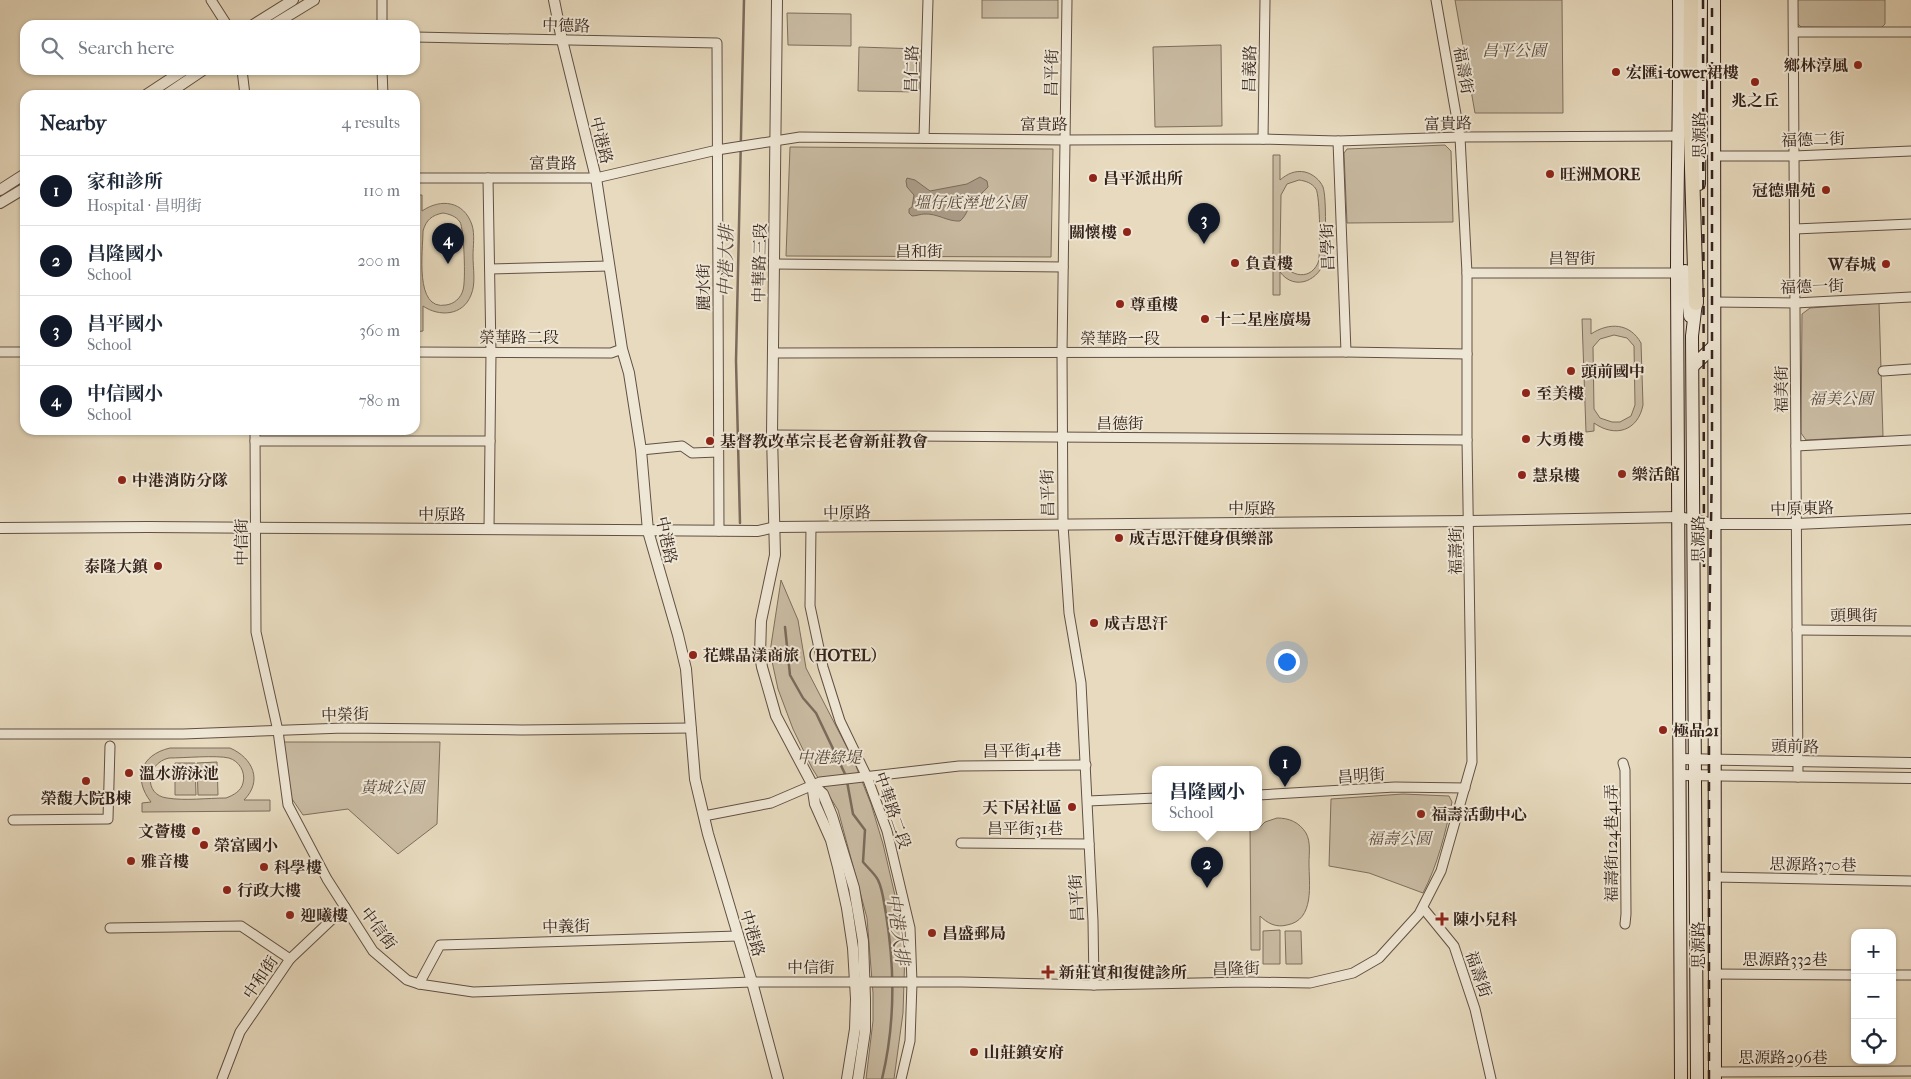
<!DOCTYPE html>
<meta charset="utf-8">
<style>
:root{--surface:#fff;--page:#f6f6f7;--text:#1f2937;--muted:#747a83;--line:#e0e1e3;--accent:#111827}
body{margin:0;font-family:"IM FELL French Canon","Noto Serif TC",serif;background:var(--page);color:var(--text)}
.controls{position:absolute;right:15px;bottom:15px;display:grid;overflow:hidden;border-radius:10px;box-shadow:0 1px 4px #0004}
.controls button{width:45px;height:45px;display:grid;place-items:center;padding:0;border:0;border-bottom:1px solid var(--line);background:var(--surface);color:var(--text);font:25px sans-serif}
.you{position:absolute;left:1286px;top:661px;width:18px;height:18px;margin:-12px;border:4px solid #fff;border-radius:50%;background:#1a73e8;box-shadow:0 0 0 8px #1a73e833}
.badge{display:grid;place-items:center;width:32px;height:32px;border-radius:50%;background:var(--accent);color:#fff;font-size:16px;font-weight:700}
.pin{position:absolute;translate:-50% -41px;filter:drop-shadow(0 1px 2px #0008)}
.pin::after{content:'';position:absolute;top:26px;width:18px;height:15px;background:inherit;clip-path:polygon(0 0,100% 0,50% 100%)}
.popup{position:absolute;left:1152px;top:766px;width:110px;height:65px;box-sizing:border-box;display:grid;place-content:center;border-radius:10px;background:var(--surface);filter:drop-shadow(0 1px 4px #0005);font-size:16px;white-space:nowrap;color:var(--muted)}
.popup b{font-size:19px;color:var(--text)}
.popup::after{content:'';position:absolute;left:50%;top:100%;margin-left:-10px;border:10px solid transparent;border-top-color:var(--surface)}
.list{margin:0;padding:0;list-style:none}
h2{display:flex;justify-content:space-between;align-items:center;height:65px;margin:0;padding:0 20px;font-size:21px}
h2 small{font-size:16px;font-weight:400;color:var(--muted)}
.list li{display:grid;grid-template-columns:32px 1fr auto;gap:15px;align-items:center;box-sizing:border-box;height:70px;padding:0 20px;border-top:1px solid var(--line)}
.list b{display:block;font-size:19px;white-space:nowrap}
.list p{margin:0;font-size:16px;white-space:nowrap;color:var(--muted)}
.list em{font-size:16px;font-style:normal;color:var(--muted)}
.icon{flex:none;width:28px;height:28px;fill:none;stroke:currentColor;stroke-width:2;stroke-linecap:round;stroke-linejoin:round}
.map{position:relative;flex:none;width:1911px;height:1079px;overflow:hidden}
.search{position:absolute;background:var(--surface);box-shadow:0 1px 4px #0004;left:20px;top:20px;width:400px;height:55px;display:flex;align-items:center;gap:12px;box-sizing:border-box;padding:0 18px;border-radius:15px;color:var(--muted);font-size:19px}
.panel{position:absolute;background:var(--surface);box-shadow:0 1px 4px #0004;left:20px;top:90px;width:400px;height:345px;border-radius:15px}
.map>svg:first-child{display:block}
.green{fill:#c9bba2;stroke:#7e6e5e;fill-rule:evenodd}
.water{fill:#aa9b87;stroke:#7b6b5c}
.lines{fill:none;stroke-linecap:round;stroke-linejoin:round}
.stream{stroke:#7b6b5c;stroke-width:2.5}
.minor-casing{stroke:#615044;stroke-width:11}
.tertiary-casing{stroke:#615044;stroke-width:12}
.secondary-casing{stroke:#34221b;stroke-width:14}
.trunk-casing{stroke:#34221b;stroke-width:16}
.minor{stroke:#efe7d5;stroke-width:9}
.tertiary{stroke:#efe7d5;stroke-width:10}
.secondary{stroke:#efe7d5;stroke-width:12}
.trunk{stroke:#e7dabe;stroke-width:14}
.rail{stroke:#34221b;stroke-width:2.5;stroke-dasharray:9 9;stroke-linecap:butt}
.poi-dot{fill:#8f2418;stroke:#efe7d5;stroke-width:2}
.labels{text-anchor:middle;stroke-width:4;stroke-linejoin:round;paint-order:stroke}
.street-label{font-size:16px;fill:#34221b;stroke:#efe7d5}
.park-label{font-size:16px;font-style:italic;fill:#59483d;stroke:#efe7d5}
.poi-label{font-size:16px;font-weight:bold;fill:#34221b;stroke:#efe7d5;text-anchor:start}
.water-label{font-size:18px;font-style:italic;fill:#5d4c41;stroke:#efe7d5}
</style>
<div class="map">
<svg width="1911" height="1079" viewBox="0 0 1911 1079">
<rect width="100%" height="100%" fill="#e7dabe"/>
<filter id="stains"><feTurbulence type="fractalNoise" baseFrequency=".004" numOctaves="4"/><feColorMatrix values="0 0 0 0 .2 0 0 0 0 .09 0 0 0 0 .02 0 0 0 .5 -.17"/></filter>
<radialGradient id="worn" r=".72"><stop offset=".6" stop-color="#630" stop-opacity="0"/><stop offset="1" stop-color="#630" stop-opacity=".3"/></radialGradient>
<g class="green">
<rect x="982" y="0" width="76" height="18"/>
<path d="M1455 0H1562L1563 113H1475Z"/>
<path d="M1797 0H1885V24L1881 28 1801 27 1796 22Z"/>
<path d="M787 13 851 14V46L788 45Z"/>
<path d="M1221 45 1222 126 1155 127 1153 47Z"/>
<path d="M859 47 920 49 919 92 858 91Z"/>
<path d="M1445 145 1451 151 1453 222 1347 223 1344 153 1347 149Z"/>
<path d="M790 147 1053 149 1051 257 786 256Z"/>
<path d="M1273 155H1280V180C1287 174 1295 170 1305 172 1313 174 1320 180 1323 187 1327 199 1325 244 1325 259 1320 280 1295 292 1280 272V295H1273ZM1299 180C1306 181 1312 183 1316 189 1320 195 1321 256 1318 263 1309 283 1285 275 1280 257L1281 195 1287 184Z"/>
<path d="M415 195H422V211C441 198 464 201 472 225 475 234 473 247 473 256 473 268 476 284 471 295 463 316 439 317 423 306V331L415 332ZM443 213C449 214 456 216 460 222 464 228 466 282 463 290 461 298 454 304 446 305 414 311 423 250 423 231 426 220 432 215 443 213Z"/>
<path d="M1879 303 1883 436 1806 440 1801 433 1802 314 1810 308Z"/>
<path d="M1582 319H1591V334C1609 322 1630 323 1641 343L1643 405C1638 431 1615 438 1594 423V431L1586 432ZM1614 335 1627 338 1634 346 1635 405 1631 416 1620 422H1612L1600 418 1594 409 1593 347 1600 339Z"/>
<path d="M781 580 798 620 806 668 854 761 871 804 883 844 897 904 905 950 903 1013 894 1079H866L873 1021V993L867 918 838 810 812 768 793 729 778 689 770 652Z"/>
<path d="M282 742H440L437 824 398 854 348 809 303 815 290 796Z"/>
<path d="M170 748H230C253 758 263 781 244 800H270V811L142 812V803L151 802C133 779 140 755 170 748ZM169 758C184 758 216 755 229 758 239 761 246 772 243 783 241 791 234 795 226 798 208 798 185 801 167 798 143 795 146 763 169 758Z"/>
<path d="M217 762 218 795H198L197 763Z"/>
<path d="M175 763H195L196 795H175Z"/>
<path d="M1403 794 1449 796 1452 802C1445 834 1438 864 1423 893L1369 873 1329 866 1331 799Z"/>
<path d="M1277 818C1289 818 1299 822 1306 833 1311 842 1309 854 1309 863 1309 884 1315 920 1287 925 1276 928 1267 923 1260 916V950H1251L1250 827H1258V821L1259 828 1265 822Z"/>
<path d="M1280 930V964H1263V931Z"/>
<path d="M1285 931H1301L1302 964H1286Z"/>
</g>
<path class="water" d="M980 177 987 181 988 187C983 193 976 197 971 204 967 210 966 216 960 221 948 222 937 213 924 214 921 214 916 216 912 216L909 213V209L912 207 914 195 907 187 906 181 907 178 915 180 930 191 967 184Z"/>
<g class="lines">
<g class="stream">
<path d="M740 523 736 361 744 0"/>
<path d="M785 627 790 675 803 698 816 713 846 776 853 814 865 830 863 862C868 868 875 874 878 880 883 890 884 904 886 914 895 969 895 1025 882 1079"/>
</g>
<defs>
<g id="minor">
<path d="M211 0 227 25"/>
<path d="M382 0V25"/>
<path d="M1067 0 1062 353 1063 525 1069 613 1081 683 1093 921 1094 985"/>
<path d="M1793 0 1798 777"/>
<path d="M1794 32H1911"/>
<path d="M415 37 717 43 719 531"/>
<path d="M242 70 245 95"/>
<path d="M382 70 383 95"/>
<path d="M924 138 928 0"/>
<path d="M1263 139 1265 0"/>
<path d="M1338 141 1346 352"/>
<path d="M1715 156H1794L1911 151"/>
<path d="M415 178H596L717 150 800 137 1065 140 1263 139 1338 141 1460 137 1677 136"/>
<path d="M488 178 491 353 489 529"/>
<path d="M1795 229 1911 224"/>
<path d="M775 264 1063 267"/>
<path d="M490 269 609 266"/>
<path d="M1467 273H1677"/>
<path d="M1714 302 1795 303 1911 297"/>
<path d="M0 352H25"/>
<path d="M415 352 611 353 622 349"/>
<path d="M773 353 1346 352 1467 354"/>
<path d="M1883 371 1911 369"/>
<path d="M255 430 256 632 278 731 288 805 327 879 373 951 407 980 419 984 473 992 752 982H962L1094 985 1248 982 1310 983 1353 973 1379 958 1419 914 1441 871 1472 762 1467 440V273L1460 137 1436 0"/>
<path d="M772 435 1467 440"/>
<path d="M255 441H490"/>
<path d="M1796 446 1911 440"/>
<path d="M641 450 682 446 692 453 718 452"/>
<path d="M811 527 810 606 823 667 840 721 867 777 887 831 910 928 912 983 910 1041 901 1079"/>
<path d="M1797 630 1911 631"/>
<path d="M0 734H183L344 728 522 730 691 728"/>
<path d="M1623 763 1625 770 1626 914 1625 924"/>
<path d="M1258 795 1395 787 1465 788"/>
<path d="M1088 801 1156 798"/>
<path d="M704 816 771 803 820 782 959 766 1086 765"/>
<path d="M13 820 108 819 110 746"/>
<path d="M961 843 1089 844"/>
<path d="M1714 877 1911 881"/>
<path d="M1423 908 1454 946 1475 1009 1491 1079"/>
<path d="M110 928 241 926 290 959"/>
<path d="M1715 974 1855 975"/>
<path d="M1892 975H1911"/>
<path d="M419 984 440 945 738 936"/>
<path d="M1715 1072 1911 1071"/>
<path d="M222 1079 240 1032 290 959 345 907"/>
</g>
<g id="tertiary">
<path d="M554 0 562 40 596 178 622 349 629 373 641 450 648 531 678 635 686 669 695 779 708 834 752 982 778 1079"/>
<path d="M777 0 772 435 775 555 761 621 760 655 762 667 776 716 812 784 823 794 832 816 854 888 863 941 865 999V1031L858 1079"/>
<path d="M253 25 293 0"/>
<path d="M273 25 314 0"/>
<path d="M146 95 184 70"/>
<path d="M166 95 203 70"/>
<path d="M0 190 25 174"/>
<path d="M0 203 25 188"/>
<path d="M0 528 148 527 758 531 775 527 1470 521 1678 517 1714 524H1796L1911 519"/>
<path d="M1679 759 1911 763"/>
<path d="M1679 775 1911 778"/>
<path d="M812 784 815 804 831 840 838 867 847 908 853 948 856 999 855 1029 847 1079"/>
</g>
<g id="secondary">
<path d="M1679 0C1680 92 1677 184 1677 276 1678 544 1680 811 1681 1079"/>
<path d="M1714 0 1715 1079"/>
<path d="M1699 184 1701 0"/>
<path d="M1685 271 1690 316"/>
<path d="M1697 294 1692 336 1697 1079"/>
<path d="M1693 366 1714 346"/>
</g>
<path id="trunk" d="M1691 0 1690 102 1696 303"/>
</defs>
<use href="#minor" class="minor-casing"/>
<use href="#tertiary" class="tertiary-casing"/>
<use href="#secondary" class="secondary-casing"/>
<use href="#trunk" class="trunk-casing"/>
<use href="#minor" class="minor"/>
<use href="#tertiary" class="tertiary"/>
<use href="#secondary" class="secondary"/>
<use href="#trunk" class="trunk"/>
<g class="rail">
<path d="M1703 0 1704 574"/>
<path d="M1709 1079V640L1712 464V0"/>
</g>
</g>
<g class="poi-dot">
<circle cx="1858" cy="65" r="5"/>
<circle cx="1616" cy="72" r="5"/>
<circle cx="1755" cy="82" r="5"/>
<circle cx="1550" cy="174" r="5"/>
<circle cx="1093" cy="178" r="5"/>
<circle cx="1826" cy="190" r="5"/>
<circle cx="1127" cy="232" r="5"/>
<circle cx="1235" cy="263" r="5"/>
<circle cx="1886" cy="264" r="5"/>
<circle cx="1120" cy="304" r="5"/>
<circle cx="1205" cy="319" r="5"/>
<circle cx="1571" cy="371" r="5"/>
<circle cx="1526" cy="393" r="5"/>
<circle cx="1526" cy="439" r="5"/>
<circle cx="710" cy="441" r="5"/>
<circle cx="1622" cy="474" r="5"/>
<circle cx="1522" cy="475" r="5"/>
<circle cx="122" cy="480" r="5"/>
<circle cx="1119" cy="538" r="5"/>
<circle cx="158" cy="566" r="5"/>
<circle cx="1094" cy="623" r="5"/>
<circle cx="693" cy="655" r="5"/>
<circle cx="1663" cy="730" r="5"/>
<circle cx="129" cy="773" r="5"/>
<circle cx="86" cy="781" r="5"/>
<circle cx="1072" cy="807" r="5"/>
<circle cx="1421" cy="814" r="5"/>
<circle cx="196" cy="831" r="5"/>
<circle cx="204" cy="845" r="5"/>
<circle cx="131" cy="861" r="5"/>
<circle cx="264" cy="867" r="5"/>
<circle cx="227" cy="890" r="5"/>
<circle cx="290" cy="915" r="5"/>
<path d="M1439.5 911.5h5v5h5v5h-5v5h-5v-5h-5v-5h5z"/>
<circle cx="932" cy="933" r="5"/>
<path d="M1045.5 964.5h5v5h5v5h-5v5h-5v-5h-5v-5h5z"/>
<circle cx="974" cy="1052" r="5"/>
</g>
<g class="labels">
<g class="street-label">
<text transform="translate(566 25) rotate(1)" y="6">中德路</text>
<text transform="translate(911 69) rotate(-88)" y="6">昌仁路</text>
<text transform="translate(1249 69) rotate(-89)" y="6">昌義路</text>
<text transform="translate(1464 70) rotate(80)" y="6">福壽街</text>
<text transform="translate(1051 73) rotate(-89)" y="6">昌平街</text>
<text transform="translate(1448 123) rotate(-1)" y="6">富貴路</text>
<text x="1044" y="130">富貴路</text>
<text transform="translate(1699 135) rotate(-90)" y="6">思源路</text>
<text transform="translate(1813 139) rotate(-2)" y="6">福德二街</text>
<text transform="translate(602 140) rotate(76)" y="6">中港路</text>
<text x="553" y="169">富貴路</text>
<text transform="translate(1327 247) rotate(-92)" y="6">昌學街</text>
<text x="919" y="257">昌和街</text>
<text x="1572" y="264">昌智街</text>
<text transform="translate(759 263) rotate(-89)" y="6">中華路三段</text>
<text transform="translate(1812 286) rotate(-2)" y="6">福德一街</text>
<text transform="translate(703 287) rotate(-90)" y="6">麗水街</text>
<text x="519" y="343">榮華路二段</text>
<text x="1120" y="344">榮華路一段</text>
<text transform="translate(1781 389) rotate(-90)" y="6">福美街</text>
<text x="1120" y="429">昌德街</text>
<text transform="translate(1047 493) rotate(-91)" y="6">昌平街</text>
<text x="1252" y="514">中原路</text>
<text transform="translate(1802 508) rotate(-2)" y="6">中原東路</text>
<text transform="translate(847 512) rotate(-1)" y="6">中原路</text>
<text x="442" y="520">中原路</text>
<text transform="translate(1698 539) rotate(-90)" y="6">思源路</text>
<text transform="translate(667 540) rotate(78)" y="6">中港路</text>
<text transform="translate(241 542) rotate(-90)" y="6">中信街</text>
<text transform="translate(1455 551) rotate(-90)" y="6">福壽街</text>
<text x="1854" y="621">頭興街</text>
<text transform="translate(345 714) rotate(-2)" y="6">中榮街</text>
<text transform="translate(1795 746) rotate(1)" y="6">頭前路</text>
<text transform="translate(1022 750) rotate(-1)" y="6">昌平街41巷</text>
<text transform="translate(1361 775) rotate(-4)" y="6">昌明街</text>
<text transform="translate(893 810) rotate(71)" y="6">中華路二段</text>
<text x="1025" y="834">昌平街31巷</text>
<text transform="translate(1611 843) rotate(-90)" y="6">福壽街124巷41弄</text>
<text transform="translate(1813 864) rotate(1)" y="6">思源路370巷</text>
<text transform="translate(1076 898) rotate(-93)" y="6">昌平街</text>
<text transform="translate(566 926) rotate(-2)" y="6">中義街</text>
<text transform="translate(379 928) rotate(53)" y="6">中信街</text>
<text transform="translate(753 933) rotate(73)" y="6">中港路</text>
<text transform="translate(1698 945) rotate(-90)" y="6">思源路</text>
<text x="1785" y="965">思源路332巷</text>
<text x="811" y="973">中信街</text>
<text transform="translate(1236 968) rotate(-1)" y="6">昌隆街</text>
<text transform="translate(1479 974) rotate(71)" y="6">福壽街</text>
<text transform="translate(260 977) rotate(-56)" y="6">中和街</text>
<text x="1783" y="1063">思源路296巷</text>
</g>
<g class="park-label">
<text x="1514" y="56">昌平公園</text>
<text x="970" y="208">塭仔底溼地公園</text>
<text x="1841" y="404">福美公園</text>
<text x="829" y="763">中港綠堤</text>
<text x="392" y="793">黃城公園</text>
<text x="1399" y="844">福壽公園</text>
</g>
<g class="poi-label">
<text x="1848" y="71" text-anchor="end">鄉林淳風</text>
<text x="1626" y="78">宏匯i-tower裙樓</text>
<text x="1755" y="106" text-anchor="middle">兆之丘</text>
<text x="1560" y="180">旺洲MORE</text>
<text x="1103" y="184">昌平派出所</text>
<text x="1816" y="196" text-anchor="end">冠德鼎苑</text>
<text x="1117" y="238" text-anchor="end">關懷樓</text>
<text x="1245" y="269">負責樓</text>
<text x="1876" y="270" text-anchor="end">W春城</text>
<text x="1130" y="310">尊重樓</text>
<text x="1215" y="325">十二星座廣場</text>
<text x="1581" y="377">頭前國中</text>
<text x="1536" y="399">至美樓</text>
<text x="1536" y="445">大勇樓</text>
<text x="720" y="447">基督教改革宗長老會新莊教會</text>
<text x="1632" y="480">樂活館</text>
<text x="1532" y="481">慧泉樓</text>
<text x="132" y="486">中港消防分隊</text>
<text x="1129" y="544">成吉思汗健身俱樂部</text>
<text x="148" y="572" text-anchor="end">泰隆大鎮</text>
<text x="1104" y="629">成吉思汗</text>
<text x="703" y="661">花蝶晶漾商旅（HOTEL）</text>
<text x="1673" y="736">極品21</text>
<text x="139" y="779">溫水游泳池</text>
<text x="86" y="804" text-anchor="middle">榮馥大院B棟</text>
<text x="1062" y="813" text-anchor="end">天下居社區</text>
<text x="1431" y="820">福壽活動中心</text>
<text x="186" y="837" text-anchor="end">文薈樓</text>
<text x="214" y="851">榮富國小</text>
<text x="141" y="867">雅音樓</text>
<text x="274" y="873">科學樓</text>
<text x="237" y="896">行政大樓</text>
<text x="300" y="921">迎曦樓</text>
<text x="1453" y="925">陳小兒科</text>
<text x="942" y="939">昌盛郵局</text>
<text x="1059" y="978">新莊實和復健診所</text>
<text x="984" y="1058">山莊鎮安府</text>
</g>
<g class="water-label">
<text transform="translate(726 261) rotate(-89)" y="6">中港大排</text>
<text transform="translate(898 929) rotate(82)" y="6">中港大排</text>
</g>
</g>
<rect width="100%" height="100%" filter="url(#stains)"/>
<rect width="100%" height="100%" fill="url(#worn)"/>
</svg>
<div class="controls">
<button>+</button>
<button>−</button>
<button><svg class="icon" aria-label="locate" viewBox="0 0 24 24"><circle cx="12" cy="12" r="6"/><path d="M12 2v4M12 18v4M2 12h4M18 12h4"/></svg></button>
</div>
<div class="you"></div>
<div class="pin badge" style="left:1285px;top:787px">1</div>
<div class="pin badge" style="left:1207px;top:888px">2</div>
<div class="popup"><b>昌隆國小</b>School</div>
<div class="pin badge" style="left:1204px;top:244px">3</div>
<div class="pin badge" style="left:448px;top:264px">4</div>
<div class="search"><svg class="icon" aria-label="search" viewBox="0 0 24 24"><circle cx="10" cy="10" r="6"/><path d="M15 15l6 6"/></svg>Search here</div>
<section class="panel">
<h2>Nearby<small>4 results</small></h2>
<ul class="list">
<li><span class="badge">1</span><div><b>家和診所</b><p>Hospital · 昌明街</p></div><em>110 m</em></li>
<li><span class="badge">2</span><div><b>昌隆國小</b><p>School</p></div><em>200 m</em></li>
<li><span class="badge">3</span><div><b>昌平國小</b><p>School</p></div><em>360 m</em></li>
<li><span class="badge">4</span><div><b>中信國小</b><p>School</p></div><em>780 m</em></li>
</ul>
</section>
</div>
